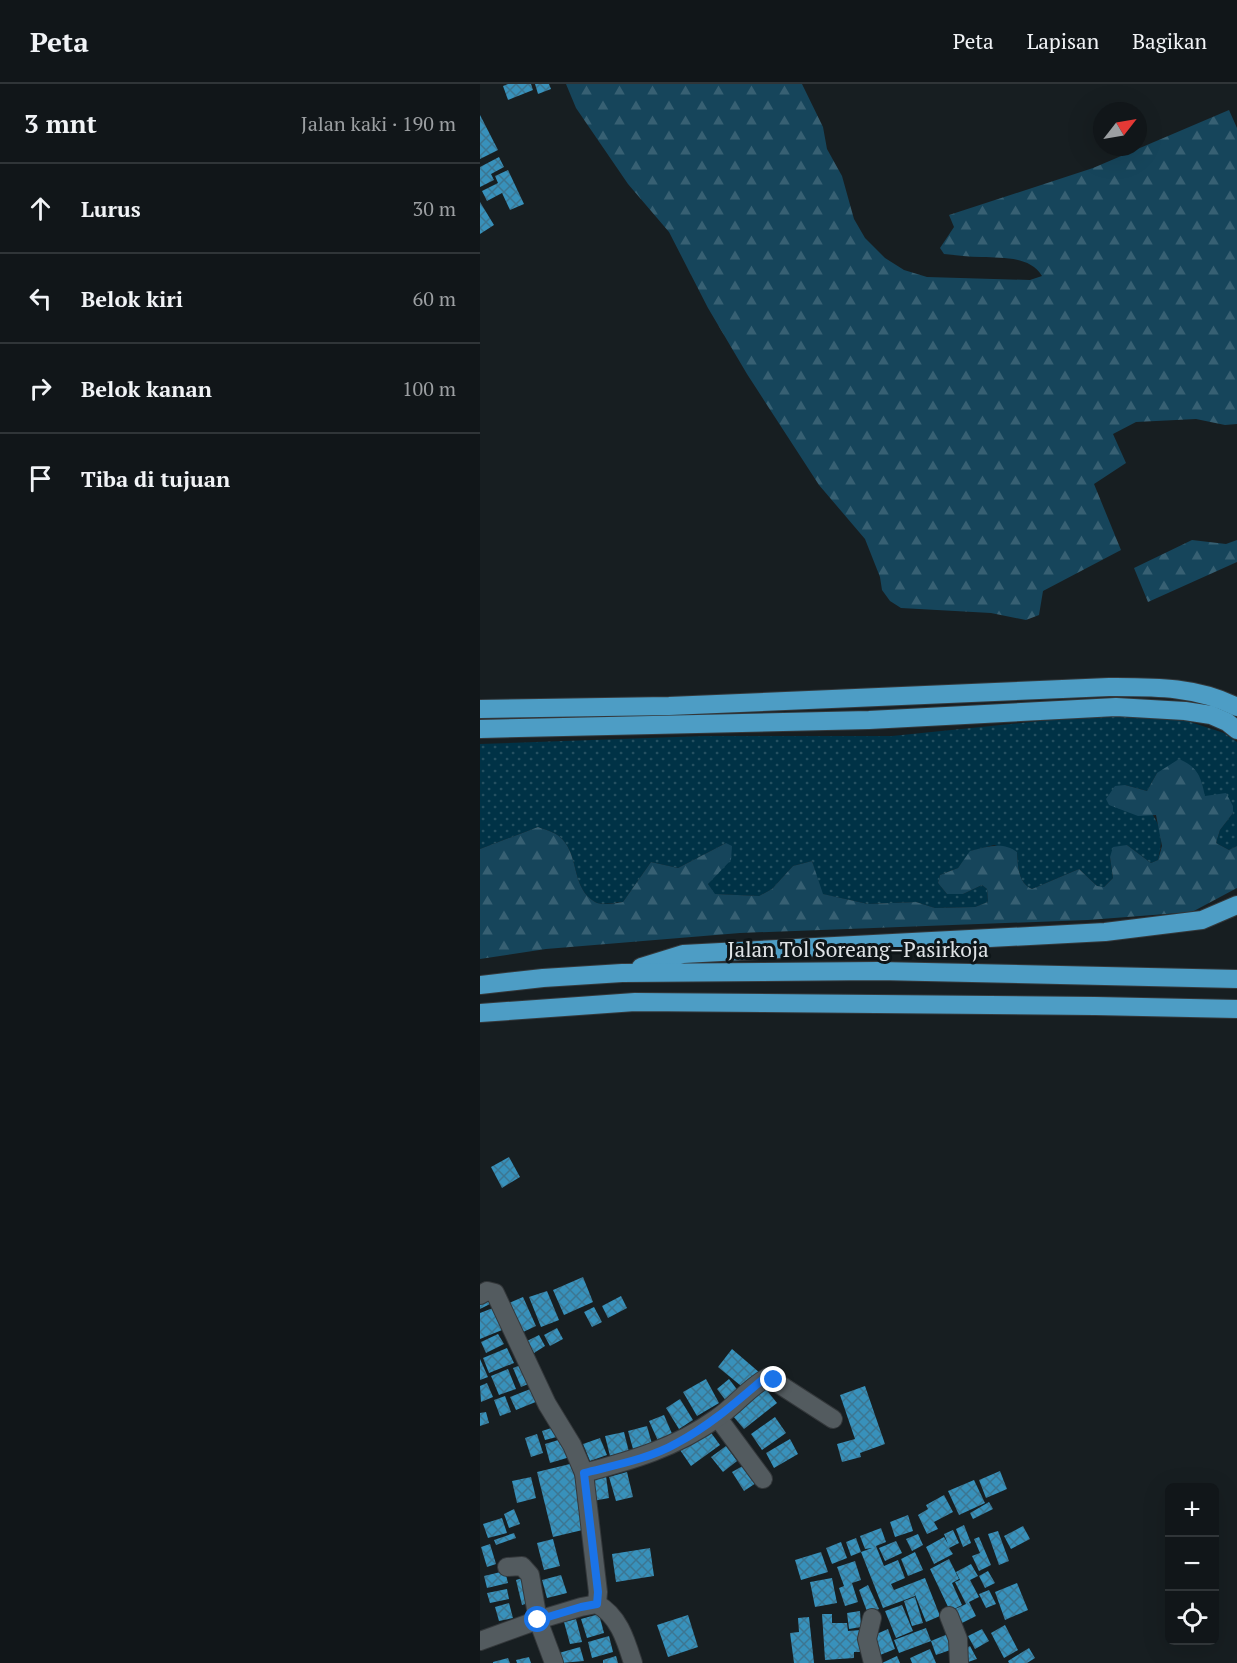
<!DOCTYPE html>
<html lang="id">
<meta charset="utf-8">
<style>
:root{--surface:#111619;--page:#1a1f22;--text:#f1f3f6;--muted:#9c9fa2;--line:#303538}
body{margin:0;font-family:"PT Serif",serif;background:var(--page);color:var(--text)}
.controls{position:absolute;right:18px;bottom:18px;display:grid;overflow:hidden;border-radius:9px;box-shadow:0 6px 24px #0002}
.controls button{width:54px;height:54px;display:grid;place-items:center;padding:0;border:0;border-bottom:2px solid var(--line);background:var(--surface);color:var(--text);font:30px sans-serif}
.compass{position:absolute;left:613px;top:18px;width:54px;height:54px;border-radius:50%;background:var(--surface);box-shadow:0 6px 24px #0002;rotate:59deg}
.stop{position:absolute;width:18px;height:18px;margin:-14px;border:4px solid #1a73e8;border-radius:50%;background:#fff}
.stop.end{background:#1a73e8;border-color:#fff;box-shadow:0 2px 6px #0008}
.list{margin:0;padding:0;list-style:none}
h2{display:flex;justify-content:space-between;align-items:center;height:78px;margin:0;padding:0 24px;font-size:26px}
h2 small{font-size:20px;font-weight:400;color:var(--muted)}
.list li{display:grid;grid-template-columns:39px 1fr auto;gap:18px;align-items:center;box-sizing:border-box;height:90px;padding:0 24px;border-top:2px solid var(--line)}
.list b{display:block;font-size:22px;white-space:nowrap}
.list em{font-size:20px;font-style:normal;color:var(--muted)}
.icon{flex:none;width:33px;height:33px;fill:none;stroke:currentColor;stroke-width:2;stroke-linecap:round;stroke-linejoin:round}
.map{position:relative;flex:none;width:757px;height:1579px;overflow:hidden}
header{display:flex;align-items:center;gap:36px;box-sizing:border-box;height:84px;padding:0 30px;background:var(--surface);border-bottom:2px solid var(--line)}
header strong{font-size:28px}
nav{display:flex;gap:33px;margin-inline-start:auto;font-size:21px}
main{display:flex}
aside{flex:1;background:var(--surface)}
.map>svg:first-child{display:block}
.grass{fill:url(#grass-dots)}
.forest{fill:url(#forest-firs)}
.building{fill:url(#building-cross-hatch)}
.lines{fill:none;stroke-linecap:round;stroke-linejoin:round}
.minor-casing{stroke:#34383b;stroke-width:20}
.highway-casing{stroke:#34383b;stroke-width:20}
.minor{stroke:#535b5f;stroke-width:18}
.highway{stroke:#4d9dc5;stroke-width:18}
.route{stroke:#1a73e8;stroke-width:8}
.labels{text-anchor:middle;stroke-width:6;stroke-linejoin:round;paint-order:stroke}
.street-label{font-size:21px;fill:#dfe3e6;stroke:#0e1518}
</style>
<header>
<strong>Peta</strong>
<nav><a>Peta</a><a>Lapisan</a><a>Bagikan</a></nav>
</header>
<main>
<aside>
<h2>3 mnt<small>Jalan kaki · 190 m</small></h2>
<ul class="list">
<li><svg class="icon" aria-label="ahead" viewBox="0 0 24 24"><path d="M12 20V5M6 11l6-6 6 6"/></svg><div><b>Lurus</b></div><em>30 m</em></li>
<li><svg class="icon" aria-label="left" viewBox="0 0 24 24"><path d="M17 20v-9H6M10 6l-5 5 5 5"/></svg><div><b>Belok kiri</b></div><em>60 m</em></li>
<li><svg class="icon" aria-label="right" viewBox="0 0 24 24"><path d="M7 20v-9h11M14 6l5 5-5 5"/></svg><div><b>Belok kanan</b></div><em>100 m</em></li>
<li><svg class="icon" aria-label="arrive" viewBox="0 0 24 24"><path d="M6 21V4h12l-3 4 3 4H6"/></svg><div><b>Tiba di tujuan</b></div></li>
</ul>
</aside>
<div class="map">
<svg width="757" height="1579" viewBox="0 0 757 1579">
<defs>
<pattern id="grass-dots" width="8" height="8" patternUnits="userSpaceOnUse" patternTransform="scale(1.5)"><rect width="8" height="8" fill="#003246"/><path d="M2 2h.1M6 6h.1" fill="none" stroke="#255061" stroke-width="1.8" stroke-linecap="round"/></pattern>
<pattern id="forest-firs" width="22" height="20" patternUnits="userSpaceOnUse" patternTransform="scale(1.5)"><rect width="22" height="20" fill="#16455b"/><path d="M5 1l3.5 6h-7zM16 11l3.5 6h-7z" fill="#376073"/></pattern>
<pattern id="building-cross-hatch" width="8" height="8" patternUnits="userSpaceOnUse" patternTransform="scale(1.5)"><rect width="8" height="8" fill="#3891bb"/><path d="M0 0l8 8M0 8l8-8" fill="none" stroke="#3c7692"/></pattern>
</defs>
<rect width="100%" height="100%" fill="#171e21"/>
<path class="grass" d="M689 631 744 649 757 658V762L749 766 736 759 740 746 753 729 725 712 677 689 667 707 645 701C670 726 688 738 678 776L671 779 647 761 630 773 633 794 623 804 617 802 599 785 552 805C538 799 538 782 537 768L514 761 491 767 478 784 460 791 458 799 467 810H483L502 801 507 805 508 818 495 823 455 824 436 818 388 820 342 810 332 777 313 782 292 805 279 812 234 810 228 800 246 759 198 784 171 778 143 818C136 818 122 822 115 818 92 805 99 774 83 756 78 749 66 746 58 743L0 765V660L224 652H412L599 633Z"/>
<g class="forest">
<path d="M86 0H322L343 43 347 65 362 92 374 135 385 154 405 174 424 186 447 193 550 196 562 192C550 172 522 174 502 173 489 173 477 171 464 170L460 164 474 143 469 131 613 84 749 26 757 44V340L745 341 716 335 656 338 633 350 646 379 614 400 641 466 563 507 559 531 546 536 511 529 421 524 410 517 402 506 400 493 385 455 339 401 267 290 228 224 189 148 148 100 96 24Z"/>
<path d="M712 456 746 460 757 456V478L668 518 654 484Z"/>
<path d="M699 675C718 683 721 693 725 712L746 709 753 722V729L740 746 736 759 749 766 757 762V804L712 828 608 836 260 849 66 865 0 875V765L58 743C66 746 78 749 83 756 99 774 92 805 115 818 122 822 136 819 143 818L171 778 198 784 246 759 252 762 251 776 228 800 235 810 279 812 292 805 313 782 332 777 343 810 388 820 436 818 455 824 495 823 508 818 507 805 502 801 483 810H467L458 799 460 791 478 784 490 767C506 763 523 757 537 768 538 782 538 799 552 805L599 785 617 802 624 803 633 794 630 773 633 763 647 761 671 779 678 776 682 762 676 731 658 732 629 721 626 715 635 702 645 701 667 707 677 689Z"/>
</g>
<g class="building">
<path d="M28 0H51L53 6 28 16 23 2Z"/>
<path d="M55 0H69L71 5 58 10Z"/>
<path d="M0 31 18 66 0 75Z"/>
<path d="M19 73 24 83 11 90 14 96 0 103V83Z"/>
<path d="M28 86 44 120 30 126 22 109 7 117 2 107 18 99 15 92Z"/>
<path d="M0 118 14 141 0 150Z"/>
<path d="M29 1073 40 1093 22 1104 11 1083Z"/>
<path d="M103 1193 113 1218 84 1231 73 1206Z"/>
<path d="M67 1207 79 1236 61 1243 49 1213Z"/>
<path d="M10 1210 14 1218 0 1225V1215Z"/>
<path d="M141 1212 147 1224 128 1234 122 1222Z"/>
<path d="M43 1213 56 1242 41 1249 27 1220Z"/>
<path d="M114 1223 122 1238 112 1243 104 1228Z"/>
<path d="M13 1224 22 1246 0 1255V1229Z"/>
<path d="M77 1244 83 1255 70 1262 64 1251Z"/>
<path d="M18 1250 24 1260 6 1269 1 1258Z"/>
<path d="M59 1251 65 1262 54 1269 47 1257Z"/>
<path d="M27 1264 34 1279 9 1289 3 1274Z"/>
<path d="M252 1265 280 1289 266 1306 238 1283Z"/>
<path d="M0 1275 8 1293 0 1296Z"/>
<path d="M46 1279 53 1298 41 1303 33 1284Z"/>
<path d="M28 1285 36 1305 19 1311 11 1292Z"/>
<path d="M226 1295 239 1319 217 1332 203 1308Z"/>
<path d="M249 1295 259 1308 247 1318 237 1305Z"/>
<path d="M7 1299 13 1313 1 1318 0 1302Z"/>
<path d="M385 1302 405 1360 380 1369 381 1373 362 1378 357 1360 375 1355 360 1311Z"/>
<path d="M53 1304 58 1317 36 1326 30 1313Z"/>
<path d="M285 1304 297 1319 264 1345 252 1331Z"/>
<path d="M25 1312 31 1328 20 1332 14 1316Z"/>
<path d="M200 1315 213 1336 199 1345 186 1324Z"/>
<path d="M6 1328 9 1339 0 1342V1329Z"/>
<path d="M184 1331 193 1352 179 1359 169 1337Z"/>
<path d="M295 1333 306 1349 282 1366 271 1350Z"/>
<path d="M78 1342 81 1352 65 1356 62 1347Z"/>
<path d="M167 1342 172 1360 153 1365 148 1347Z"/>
<path d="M229 1346 240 1361 211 1382 200 1366Z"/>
<path d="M144 1348 149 1368 130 1372 125 1352Z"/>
<path d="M57 1350 63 1369 51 1373 45 1354Z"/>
<path d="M85 1354 90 1373 70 1379 65 1360Z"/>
<path d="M120 1354 127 1371 110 1377 103 1360Z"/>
<path d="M310 1355 318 1370 294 1384 286 1369Z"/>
<path d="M246 1362 257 1377 243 1388 231 1373Z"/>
<path d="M94 1379 111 1444 73 1453 57 1388Z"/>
<path d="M268 1379 279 1397 264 1407 252 1388Z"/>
<path d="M520 1387 527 1405 506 1414 499 1396Z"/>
<path d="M147 1388 153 1413 136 1417 129 1393Z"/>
<path d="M126 1392 129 1414 113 1417 109 1394Z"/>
<path d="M51 1393 56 1414 37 1419 32 1397Z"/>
<path d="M494 1396 505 1419 479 1431 468 1407Z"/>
<path d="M464 1411 473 1428 454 1438 458 1445 447 1450 438 1431 448 1425 446 1421Z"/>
<path d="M509 1418 513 1425 493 1435 490 1429Z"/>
<path d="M34 1425 40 1440 29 1444 24 1430Z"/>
<path d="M428 1431 433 1447 415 1453 410 1438Z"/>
<path d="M22 1434 27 1449 8 1454 3 1440Z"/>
<path d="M484 1441 491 1459 483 1463 476 1445Z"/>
<path d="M543 1442 550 1455 531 1465 524 1452Z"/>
<path d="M401 1444 406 1458 396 1462 404 1482 418 1476 425 1494 411 1500 414 1506 445 1494 460 1532 446 1538 434 1508 435 1512 403 1524 381 1468 392 1464 385 1465 380 1452Z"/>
<path d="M473 1446 479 1459 469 1464 473 1470 454 1480 446 1463 464 1453 468 1460 464 1450Z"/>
<path d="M518 1447 529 1477 519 1481 508 1450Z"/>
<path d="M34 1449 36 1454 16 1461 14 1456Z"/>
<path d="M438 1450 443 1461 432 1467 426 1455Z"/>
<path d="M499 1453 511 1481 499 1487 492 1472 500 1469 494 1455Z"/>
<path d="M376 1454 381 1468 371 1472 366 1458Z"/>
<path d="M73 1455 80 1482 64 1486 57 1459Z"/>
<path d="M416 1457 422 1469 405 1477 399 1464Z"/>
<path d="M361 1458 367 1474 352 1480 346 1464Z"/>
<path d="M10 1460 16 1480 7 1483 1 1463Z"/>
<path d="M170 1464 174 1492 136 1498 132 1470Z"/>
<path d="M341 1468 348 1488 321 1496 315 1476Z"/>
<path d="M435 1468 443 1486 428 1492 421 1475Z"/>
<path d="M469 1475 479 1495 472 1499 482 1521 470 1527 450 1485Z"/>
<path d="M375 1477 381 1496 372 1499 378 1518 365 1522 359 1504 364 1502 357 1483Z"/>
<path d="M491 1480 498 1492 490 1496 499 1513 489 1518 496 1532 480 1540 473 1526 486 1520 475 1498 480 1496 476 1488Z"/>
<path d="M25 1487 28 1499 7 1504 4 1492Z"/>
<path d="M508 1487 515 1499 505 1504 499 1492Z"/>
<path d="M81 1491 87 1509 67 1514 62 1496Z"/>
<path d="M46 1493 52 1518 42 1521 36 1496Z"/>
<path d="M352 1494 357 1519 335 1523 330 1498Z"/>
<path d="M537 1499 548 1526 525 1536 515 1508Z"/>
<path d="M388 1501 399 1525 388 1530 379 1506Z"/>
<path d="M27 1505 29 1515 10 1519 7 1509Z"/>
<path d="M509 1506 516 1520 506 1524 499 1510Z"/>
<path d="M435 1513 443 1539 432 1542 424 1517Z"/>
<path d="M29 1519 33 1534 19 1537 15 1523Z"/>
<path d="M422 1521 433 1547 416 1554 405 1527Z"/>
<path d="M380 1527 381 1543 369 1545 367 1529Z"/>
<path d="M119 1530 124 1549 107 1554 101 1535Z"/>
<path d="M342 1530H352V1539H367L368 1547 381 1546 382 1568H374V1574L345 1576Z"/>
<path d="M208 1531 218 1563 188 1573 177 1541Z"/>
<path d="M329 1533 334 1579H314L310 1549 319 1548 318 1534Z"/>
<path d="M96 1535 102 1558 90 1560 84 1538Z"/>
<path d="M525 1541 538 1566 524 1574 511 1549Z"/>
<path d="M446 1544 451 1557 468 1550 473 1565 456 1571 451 1557 419 1569 414 1556Z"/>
<path d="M408 1545 415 1565 400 1571 392 1552Z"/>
<path d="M502 1545 509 1557 495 1565 488 1552Z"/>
<path d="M129 1552 133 1568 112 1574 108 1558Z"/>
<path d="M490 1562 497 1575 485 1579 479 1568Z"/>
<path d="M100 1563 104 1577 81 1579 79 1569Z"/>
<path d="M549 1564 555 1574 547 1579H529L528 1577Z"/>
<path d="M450 1565 456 1579H432L430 1574Z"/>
<path d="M136 1572 138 1579H123V1576Z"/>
<path d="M417 1572 420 1579H402Z"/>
<path d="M49 1573 51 1579H37L36 1576Z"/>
<path d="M28 1574 30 1579H13V1578Z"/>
</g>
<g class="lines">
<defs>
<g id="minor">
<path d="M0 1211 7 1207 15 1209 67 1320 92 1361 104 1389 118 1508 117 1520"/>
<path d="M238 1334 283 1395"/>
<path d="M104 1389C153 1376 195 1364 237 1334 255 1322 269 1303 288 1293L353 1335"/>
<path d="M27 1483 42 1482 50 1491 58 1536 74 1579"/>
<path d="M469 1532 478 1555 479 1579"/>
<path d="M392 1534 387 1555 393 1579"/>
<path d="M0 1557 58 1536 101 1523 117 1520C139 1532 146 1557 153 1579"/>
</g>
<g id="highway">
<path d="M0 625 189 622 629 603C673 603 716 602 757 623"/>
<path d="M0 645 389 636 636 623 705 627 731 631 747 638 757 646"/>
<path d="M161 883 203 870 625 848 722 836 757 821"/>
<path d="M0 901 63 894 142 889 399 887 757 895"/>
<path d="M0 929 155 918 615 922 757 925"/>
</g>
</defs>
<use href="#minor" class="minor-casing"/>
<use href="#highway" class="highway-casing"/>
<use href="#minor" class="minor"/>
<use href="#highway" class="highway"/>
</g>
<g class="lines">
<path class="route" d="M58 1536 101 1523 117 1520 118 1508 104 1389C135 1381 169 1375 197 1359 229 1342 255 1319 282 1296L288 1293 294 1296"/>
</g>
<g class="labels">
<g class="street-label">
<text x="378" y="873">Jalan Tol Soreang–Pasirkoja</text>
</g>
</g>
</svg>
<div class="controls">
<button>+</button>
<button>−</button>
<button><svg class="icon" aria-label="locate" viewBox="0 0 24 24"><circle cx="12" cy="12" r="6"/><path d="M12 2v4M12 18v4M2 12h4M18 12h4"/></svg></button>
</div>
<svg class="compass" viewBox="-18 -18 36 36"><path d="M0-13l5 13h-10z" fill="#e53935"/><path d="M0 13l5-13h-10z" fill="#9c9fa2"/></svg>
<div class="stop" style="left:58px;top:1536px"></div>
<div class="stop end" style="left:294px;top:1296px"></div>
</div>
</main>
